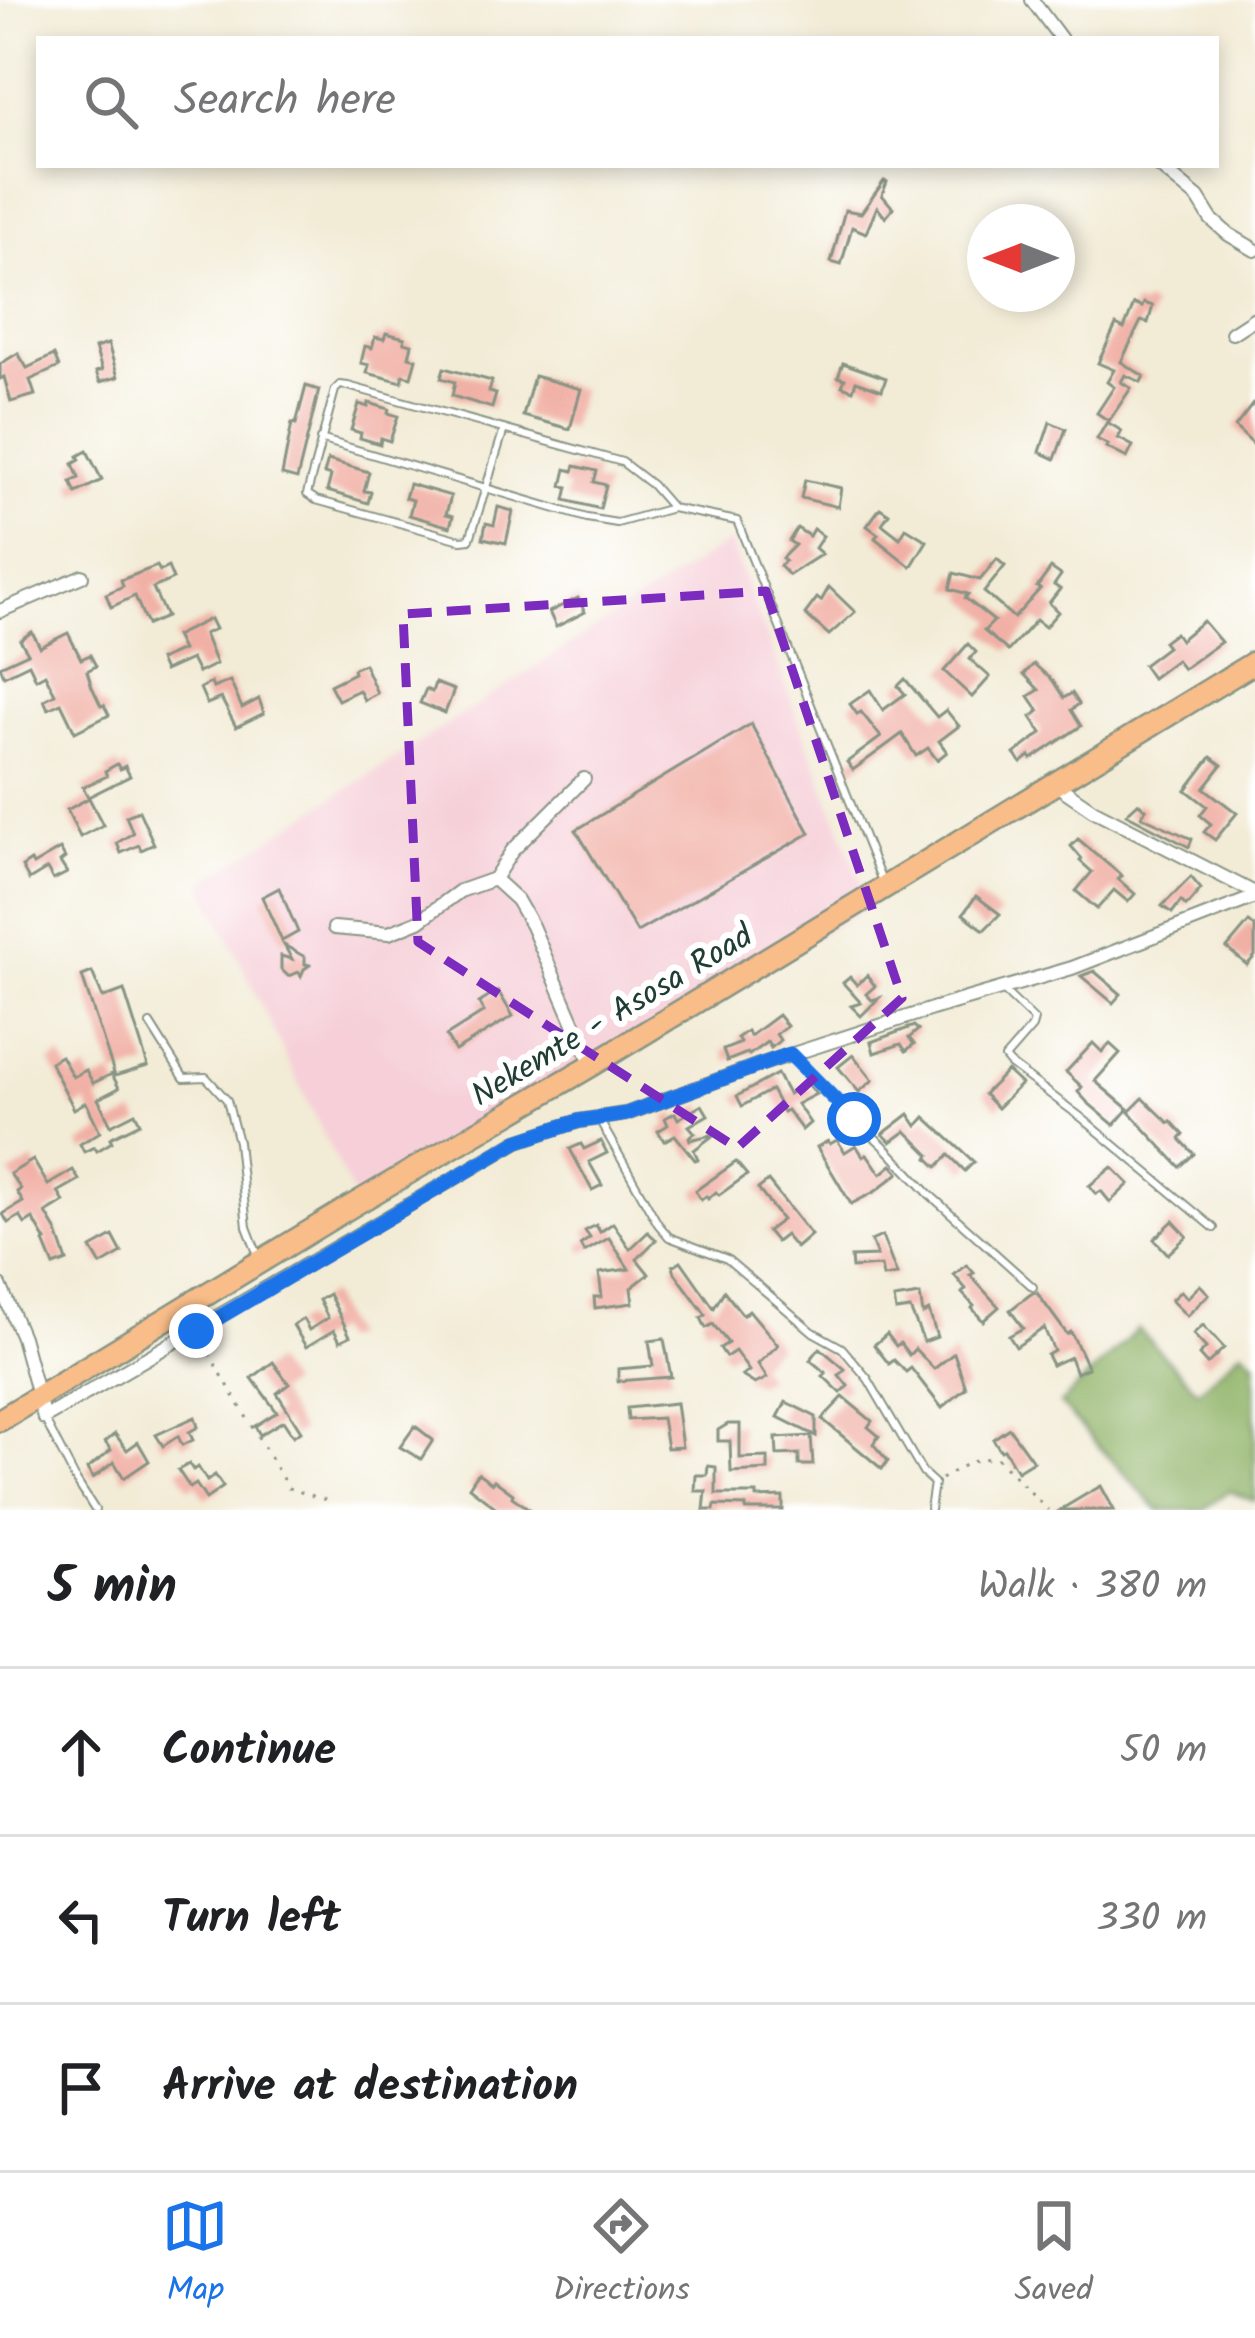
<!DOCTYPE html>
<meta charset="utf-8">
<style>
:root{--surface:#fff;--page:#f2f2f2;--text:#202124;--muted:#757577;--line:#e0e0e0;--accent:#1a73e8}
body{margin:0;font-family:Kalam,sans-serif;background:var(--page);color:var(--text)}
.compass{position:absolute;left:967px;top:204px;width:108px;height:108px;border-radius:50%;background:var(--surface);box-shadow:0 6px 18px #0003;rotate:270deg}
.stop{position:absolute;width:36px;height:36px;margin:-27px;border:9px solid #1a73e8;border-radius:50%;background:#fff}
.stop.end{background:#1a73e8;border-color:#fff;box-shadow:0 3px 12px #0008}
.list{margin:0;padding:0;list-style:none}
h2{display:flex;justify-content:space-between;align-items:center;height:156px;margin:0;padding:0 48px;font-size:51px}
h2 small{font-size:39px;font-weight:400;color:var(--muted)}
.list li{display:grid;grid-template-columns:78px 1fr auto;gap:36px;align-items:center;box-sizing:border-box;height:168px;padding:0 48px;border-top:3px solid var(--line)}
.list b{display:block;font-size:45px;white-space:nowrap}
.list em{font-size:39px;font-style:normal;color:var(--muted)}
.icon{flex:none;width:66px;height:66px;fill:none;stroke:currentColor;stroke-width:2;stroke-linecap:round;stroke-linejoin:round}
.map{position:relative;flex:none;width:1255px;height:1510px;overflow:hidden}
.search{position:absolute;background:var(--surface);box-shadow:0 6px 18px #0003;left:36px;right:36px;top:36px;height:132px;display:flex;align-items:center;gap:30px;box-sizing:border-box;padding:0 42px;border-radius:0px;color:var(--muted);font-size:45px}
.sheet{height:660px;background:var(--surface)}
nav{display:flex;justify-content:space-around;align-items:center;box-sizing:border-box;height:168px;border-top:3px solid var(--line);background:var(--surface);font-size:33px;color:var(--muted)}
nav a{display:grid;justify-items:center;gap:6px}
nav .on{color:var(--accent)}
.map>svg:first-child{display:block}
.built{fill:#f6cfd8}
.forest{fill:#90b368;stroke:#58784e;stroke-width:3}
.building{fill:#f1b0a6}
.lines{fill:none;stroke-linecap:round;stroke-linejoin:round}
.service-casing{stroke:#889484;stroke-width:10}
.minor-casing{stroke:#889484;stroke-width:16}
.trunk-casing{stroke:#889484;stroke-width:26}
.path{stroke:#889484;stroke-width:3;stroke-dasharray:3 9;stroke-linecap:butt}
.service{stroke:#fff;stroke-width:6}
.minor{stroke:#fff;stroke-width:12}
.trunk{stroke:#f8bd89;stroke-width:21}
.route{stroke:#1a73e8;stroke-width:15}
.marked{fill:none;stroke:#7b2cbf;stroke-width:9;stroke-dasharray:24 15;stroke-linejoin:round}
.labels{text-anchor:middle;stroke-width:12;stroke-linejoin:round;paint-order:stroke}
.street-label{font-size:33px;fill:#1f3d34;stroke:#fff}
</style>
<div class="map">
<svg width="1255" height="1510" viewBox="0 0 1255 1510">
<rect width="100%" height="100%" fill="#fff"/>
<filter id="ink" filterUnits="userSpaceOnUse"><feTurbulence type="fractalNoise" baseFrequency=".00833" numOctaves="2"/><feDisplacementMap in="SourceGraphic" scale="24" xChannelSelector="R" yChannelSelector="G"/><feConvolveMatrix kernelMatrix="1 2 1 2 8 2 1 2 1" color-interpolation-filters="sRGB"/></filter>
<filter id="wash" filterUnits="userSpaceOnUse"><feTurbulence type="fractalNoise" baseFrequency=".004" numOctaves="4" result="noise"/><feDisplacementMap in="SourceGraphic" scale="48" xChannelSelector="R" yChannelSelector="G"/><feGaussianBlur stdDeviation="2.7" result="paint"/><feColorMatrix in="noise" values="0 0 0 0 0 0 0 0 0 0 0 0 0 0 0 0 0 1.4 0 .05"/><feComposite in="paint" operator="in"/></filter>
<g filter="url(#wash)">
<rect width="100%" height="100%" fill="#f2ebd5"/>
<path class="built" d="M730 541 870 905 359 1208 202 883Z"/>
<path class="forest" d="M1138 1329 1198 1391 1242 1350 1255 1361V1501L1229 1491 1203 1510H1158L1060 1404Z"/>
<g id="blocks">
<g class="building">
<path d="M884 181 887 182 882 195 893 208 885 217 877 207 866 233 852 227 841 265 831 262 845 210 861 213Z"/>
<path d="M1144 303 1153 306 1148 323 1141 321 1121 362 1144 376 1141 382 1125 375 1121 382 1131 388 1109 421 1097 413 1114 387 1107 382 1114 370 1098 363 1116 325 1124 329 1134 304 1142 307Z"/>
<path d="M386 333 405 338 404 342 412 344 409 357 416 359 411 377 403 375 402 382 367 373 369 365 361 363 365 346 372 348 375 337 384 339Z"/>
<path d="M108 344 118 377 100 382 96 372 102 370 95 348Z"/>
<path d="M18 353 27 368 54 355 59 367 30 380 35 395 11 402 4 377 0 379V364Z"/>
<path d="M843 363 886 378 882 390 856 381 853 390 842 386 845 379 838 377Z"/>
<path d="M444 368 492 381 489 392 496 394 492 408 452 396 455 382 441 378Z"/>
<path d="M534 376 581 389 570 429 523 416Z"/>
<path d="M306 386 319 390 297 479 282 475 292 423 296 424Z"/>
<path d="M1255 401V446L1235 427Z"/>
<path d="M369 403 389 409 388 413 398 416 390 441 381 438 380 444 360 438 361 433 351 430 359 404 368 407Z"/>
<path d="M1050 422 1066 429 1055 459 1040 452Z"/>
<path d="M1107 422 1122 431 1118 438 1133 446 1127 458 1106 447 1108 445 1097 439Z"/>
<path d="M87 451 102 480 76 493 71 482 79 478 73 464 80 460 78 456Z"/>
<path d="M328 460 369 472 364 491 371 492 368 503 327 491 331 476 324 474Z"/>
<path d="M575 466 597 471 594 482 606 485 600 509 565 500 568 487 562 486 566 469 573 471Z"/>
<path d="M805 480 841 488 838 507 801 498Z"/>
<path d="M409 484 451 496 446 514 453 516 450 527 409 515 413 500 405 498Z"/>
<path d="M498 507 513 511 506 543 483 538 486 523 494 525Z"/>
<path d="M880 508 889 514 882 524 900 538 906 528 927 541 911 567 875 538 878 534 867 526Z"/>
<path d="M797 528 809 536 813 529 823 536 815 548 822 554 789 575 780 566 785 561 782 558 795 545 789 541Z"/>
<path d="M997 559 1005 566 984 592 1014 618 1040 589 1037 587 1051 568 1061 575 1054 585 1060 589 1049 603 1058 612 1045 627 1036 620 1008 651 984 631 994 621 965 598 968 594 950 589 954 573 980 580Z"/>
<path d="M157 566 160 571 168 567 173 579 153 588 166 617 147 625 135 596 111 607 106 594 123 586 121 580Z"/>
<path d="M829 587 855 612 829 635 805 614 817 598 821 601Z"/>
<path d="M578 598 585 612 556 627 549 612Z"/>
<path d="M210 619 215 629 204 634 216 664 198 673 191 659 164 671 159 660 182 650 175 636Z"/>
<path d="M1203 621 1221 642 1183 669 1176 660 1152 678 1143 665 1167 647 1163 642 1175 633 1180 640Z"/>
<path d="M32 632 40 647 68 633 81 659 90 655 96 666 87 671 92 687 101 706 104 705 109 715 75 732 61 703 48 709 44 700 55 694 45 674 36 679 29 664 4 676 0 666 28 653 20 640Z"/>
<path d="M968 644 976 652 970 659 990 677 972 697 944 671Z"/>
<path d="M364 664 377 693 364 700 359 690 338 700 330 685 354 673 353 669Z"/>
<path d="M1034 664 1053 681 1064 698 1072 693 1079 704 1071 710 1081 726 1032 759 1030 756 1021 763 1014 754 1042 733 1031 717 1039 711 1029 696 1039 690 1024 674Z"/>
<path d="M905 679 937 717 946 710 959 726 939 741 947 752 937 760 928 748 916 756 902 734 853 770 847 762 881 737 861 712 857 714 850 704 870 690 883 710 905 694 898 686Z"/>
<path d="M230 681 242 708 259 699 264 713 236 727 221 698 207 704 200 688 211 683 213 688Z"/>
<path d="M435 683 454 690 445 713 420 703 426 689 432 692Z"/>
<path d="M751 724 810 833 637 932 576 830Z"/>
<path d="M1211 757 1222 765 1204 788 1237 813 1215 840 1204 832 1211 824 1200 815 1207 806 1186 790Z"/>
<path d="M117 764 120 769 125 766 130 776 88 797 83 787 107 776 105 771Z"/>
<path d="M89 798 103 825 80 837 67 810Z"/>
<path d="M1138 803 1146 809 1141 816 1192 839 1189 847 1126 814Z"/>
<path d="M139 811 154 844 141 850 139 845 121 853 117 843 133 833 126 816Z"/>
<path d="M1078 839 1122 876 1118 879 1135 894 1128 902 1114 890 1097 909 1076 891 1092 872 1080 861 1082 859 1071 846Z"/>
<path d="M60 849 65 858 60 862 67 873 53 880 47 869 29 880 22 867 31 861 33 865Z"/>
<path d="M1191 877 1201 889 1186 906 1181 901 1172 913 1162 906Z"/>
<path d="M279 888 298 932 282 941 262 897Z"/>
<path d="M976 896 1000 914 984 930 963 914Z"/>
<path d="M1249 922 1255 927V956L1247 965 1227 948Z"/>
<path d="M284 945 305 957V964L310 965 304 969 301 976 299 972 288 976 281 969V956L292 959Z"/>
<path d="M1094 971 1121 994 1113 1003 1081 976Z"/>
<path d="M92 972 103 998 124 990 148 1066 115 1076 82 976Z"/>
<path d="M867 975 875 986 866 994 872 1000 879 998 861 1016 851 1006 861 1003 843 983 850 977 857 985Z"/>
<path d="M498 991 513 1016 455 1051 446 1036 484 1012 479 1003Z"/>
<path d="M778 1015 787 1026 776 1034 780 1040 771 1048 767 1042 749 1055 747 1053 727 1061 723 1050 741 1043 737 1038 747 1031 750 1036Z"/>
<path d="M914 1026 918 1030 909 1038 914 1044 906 1051 901 1044 874 1053 871 1042Z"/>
<path d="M1093 1043 1102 1052 1110 1044 1120 1053 1095 1081 1128 1109 1114 1125 1088 1103 1078 1092 1082 1087 1066 1072Z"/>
<path d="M853 1055 873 1080 859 1092 838 1067Z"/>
<path d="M61 1056 73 1077 86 1070 93 1083 112 1074 119 1088 98 1099 111 1125 135 1113 140 1123 110 1138 112 1142 97 1151 94 1147 84 1152 80 1144 100 1132 86 1102 74 1109 67 1095 50 1062Z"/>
<path d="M1007 1071 1021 1084 997 1108 984 1094Z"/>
<path d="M777 1074 788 1094 807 1084 816 1094 797 1104 810 1123 802 1130 787 1110 783 1112 771 1090 742 1106 737 1096Z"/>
<path d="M1143 1098 1169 1123 1171 1121 1184 1135 1180 1139 1194 1154 1180 1167 1129 1112Z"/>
<path d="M702 1105 708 1115 689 1126 695 1133 689 1137 690 1140 715 1134 694 1150 698 1159 695 1160 675 1135 664 1141 658 1131 668 1125 665 1118 675 1113 678 1119Z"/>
<path d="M909 1114 917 1126 925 1117 974 1162 965 1171 949 1155 937 1167 928 1158 930 1155 906 1131 891 1142 883 1134Z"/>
<path d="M837 1140 845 1152 856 1145 863 1156 867 1154 881 1174 892 1165 899 1173 876 1191 851 1204 817 1147 828 1141 830 1144Z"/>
<path d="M601 1141 607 1153 589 1162 602 1185 592 1190 570 1149 581 1144 584 1149Z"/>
<path d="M33 1160 48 1185 73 1170 79 1180 58 1192 64 1202 46 1213 56 1230 67 1261 54 1266 44 1242 46 1241 33 1219 25 1224 20 1216 8 1223 3 1214 23 1202 17 1192 21 1189 10 1174Z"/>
<path d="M736 1162 747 1175 719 1195 716 1192 708 1199 706 1196 701 1200 695 1191Z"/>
<path d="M1112 1167 1129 1184 1110 1202 1101 1191 1096 1194 1089 1186Z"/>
<path d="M768 1181 811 1235 796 1248 785 1235 776 1242 767 1231 782 1220 758 1189Z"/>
<path d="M1173 1221 1187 1236 1168 1254 1154 1239Z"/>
<path d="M613 1223 630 1249 648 1232 656 1240 637 1259 649 1274 631 1288 633 1303 595 1308 594 1297H602L599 1273 629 1269 609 1238 584 1252 580 1245 590 1238 585 1231 596 1225 600 1232Z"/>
<path d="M113 1236 122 1253 101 1265 91 1248Z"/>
<path d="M882 1236 897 1275 883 1277 881 1266 852 1268 851 1257 877 1256 871 1241Z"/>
<path d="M681 1261 714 1308 724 1291 743 1315 749 1310 778 1345 758 1364 767 1378 755 1384 742 1376 749 1371 735 1351 726 1357 720 1348 728 1343 713 1324 706 1328 701 1318 706 1315 675 1273 673 1266Z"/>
<path d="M967 1265 974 1273 970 1275 999 1307 983 1321 972 1308 974 1306 962 1293 966 1289 954 1275Z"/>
<path d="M1200 1285 1209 1294 1187 1316 1171 1300 1181 1291 1187 1298Z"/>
<path d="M1037 1293 1067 1334 1071 1332 1088 1368 1076 1373 1070 1357 1052 1365 1047 1355 1054 1351 1044 1328 1016 1347 1009 1336 1023 1328 1010 1310 1031 1294Z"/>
<path d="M329 1294 350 1336 340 1341 334 1330 306 1347 293 1325 303 1319 309 1330 328 1318 319 1300Z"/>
<path d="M920 1295 923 1314 929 1311 937 1337 924 1342 910 1309 896 1311 894 1299Z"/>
<path d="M1203 1325 1224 1348 1207 1364 1199 1355 1206 1348 1193 1334Z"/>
<path d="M887 1334 896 1346 900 1343 909 1355 915 1349 934 1369 954 1353 966 1388 942 1408 911 1368 906 1372 894 1360 889 1364 874 1345Z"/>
<path d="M664 1339 671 1377 618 1381V1369L653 1366 649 1341Z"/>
<path d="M820 1348 845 1369 839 1375 848 1386 841 1393 823 1376 826 1373 810 1360Z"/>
<path d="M273 1362 289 1384 277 1393 301 1431 293 1436 283 1421 260 1435 255 1426 277 1412 252 1378Z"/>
<path d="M843 1397 872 1421 868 1427 879 1436 873 1444 888 1461 882 1469 822 1419Z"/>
<path d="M786 1402 816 1417V1436L778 1417Z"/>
<path d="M676 1403 682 1447 667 1448 662 1418 628 1420 627 1408Z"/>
<path d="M195 1417 198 1427 189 1432 193 1440 182 1445 178 1436 163 1446 156 1435Z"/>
<path d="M728 1424H740V1458L768 1457V1470L731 1472 730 1441H718V1430Z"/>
<path d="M415 1426 433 1440 421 1459 400 1447Z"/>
<path d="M1009 1428 1033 1461 1017 1471 1004 1449 1001 1451 993 1439Z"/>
<path d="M115 1434 127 1450 138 1442 149 1461 124 1478 114 1462 93 1478 87 1469 111 1450 105 1442Z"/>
<path d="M811 1436 813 1465H799V1454L777 1455 776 1438Z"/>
<path d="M189 1464 193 1470 198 1467 207 1481 215 1475 223 1487 206 1499 196 1484 190 1488 178 1470Z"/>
<path d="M708 1466 716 1467V1494H757V1498L783 1497V1510H746V1506L715 1505 714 1510H704L706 1491H695L696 1475H707Z"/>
<path d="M478 1473 492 1483 494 1480 513 1494 512 1497 531 1510H499L469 1487Z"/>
<path d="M1101 1486 1114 1510H1060L1085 1495Z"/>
</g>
</g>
</g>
<g filter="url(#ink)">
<use href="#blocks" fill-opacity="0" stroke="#889484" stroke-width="3"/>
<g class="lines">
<defs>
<g id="service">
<path d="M504 429 470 539 461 540 316 500 307 494 335 390 340 385 348 386 622 462 652 485 672 508 737 521 883 884"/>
<path d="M320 439 587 518 617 523 672 508"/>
<path d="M1004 991 1034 1020 1032 1027 1005 1058 1010 1064 1082 1118 1214 1228"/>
<path d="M150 1024 184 1078 206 1077 227 1100 238 1142 247 1227 259 1258"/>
<path d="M793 1057 819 1086 884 1146 929 1194 1033 1287"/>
<path d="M600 1121 658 1224 669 1237 727 1259 813 1332 842 1348 868 1379 923 1473 934 1483 930 1510"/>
<path d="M44 1418 76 1480 95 1510"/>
</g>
<g id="minor">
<path d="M1032 0 1061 39"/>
<path d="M1158 165 1198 198 1211 219 1228 234 1255 250"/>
<path d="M1232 333 1255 318"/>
<path d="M0 611 82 576"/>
<path d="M1055 784 1093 810 1255 893"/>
<path d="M494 879 517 900 532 926 592 1065"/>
<path d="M334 928 389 933 419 921 460 891 494 879 512 851 584 779"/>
<path d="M0 1285 22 1337 44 1418 518 1141 579 1121 626 1114 759 1065 932 1009 1072 968 1255 897"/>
</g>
<path id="trunk" d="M0 1420 350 1207 592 1065 1255 662"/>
</defs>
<use href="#service" class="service-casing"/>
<use href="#minor" class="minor-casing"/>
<use href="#trunk" class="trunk-casing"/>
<g class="path">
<path d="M203 1343 288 1488 326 1500"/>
<path d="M941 1479C958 1469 977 1455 998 1459L1048 1510"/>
</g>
<use href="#service" class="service"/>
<use href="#minor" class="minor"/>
<use href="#trunk" class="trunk"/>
</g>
</g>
<g class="lines" filter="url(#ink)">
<path class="route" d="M196 1331 518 1141 579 1121 626 1114 790 1054 854 1119"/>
</g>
<path class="marked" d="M766 591 902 998 737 1148 418 942 403 614Z"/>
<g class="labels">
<g class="street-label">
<text transform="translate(611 1014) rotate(-31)" y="12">Nekemte - Asosa Road</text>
</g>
</g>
</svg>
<svg class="compass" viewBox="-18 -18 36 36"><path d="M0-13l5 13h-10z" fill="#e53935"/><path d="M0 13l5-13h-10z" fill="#757577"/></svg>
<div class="stop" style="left:854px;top:1119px"></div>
<div class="stop end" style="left:196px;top:1331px"></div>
<div class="search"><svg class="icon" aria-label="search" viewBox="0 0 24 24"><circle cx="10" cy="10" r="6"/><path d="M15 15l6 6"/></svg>Search here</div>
</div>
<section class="sheet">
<h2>5 min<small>Walk · 380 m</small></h2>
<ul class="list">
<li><svg class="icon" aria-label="ahead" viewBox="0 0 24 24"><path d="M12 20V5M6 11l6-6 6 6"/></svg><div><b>Continue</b></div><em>50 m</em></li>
<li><svg class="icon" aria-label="left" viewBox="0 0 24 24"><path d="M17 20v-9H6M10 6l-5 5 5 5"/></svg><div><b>Turn left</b></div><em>330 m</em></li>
<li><svg class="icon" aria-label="arrive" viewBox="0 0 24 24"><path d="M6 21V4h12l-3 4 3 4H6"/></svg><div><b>Arrive at destination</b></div></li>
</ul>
</section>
<nav>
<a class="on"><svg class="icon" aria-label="map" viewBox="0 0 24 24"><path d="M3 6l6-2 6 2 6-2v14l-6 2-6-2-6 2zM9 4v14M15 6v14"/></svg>Map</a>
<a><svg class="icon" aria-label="directions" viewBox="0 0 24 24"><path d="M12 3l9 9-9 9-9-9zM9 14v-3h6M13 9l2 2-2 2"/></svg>Directions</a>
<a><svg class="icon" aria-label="saved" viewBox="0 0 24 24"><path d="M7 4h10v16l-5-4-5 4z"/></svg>Saved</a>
</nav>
